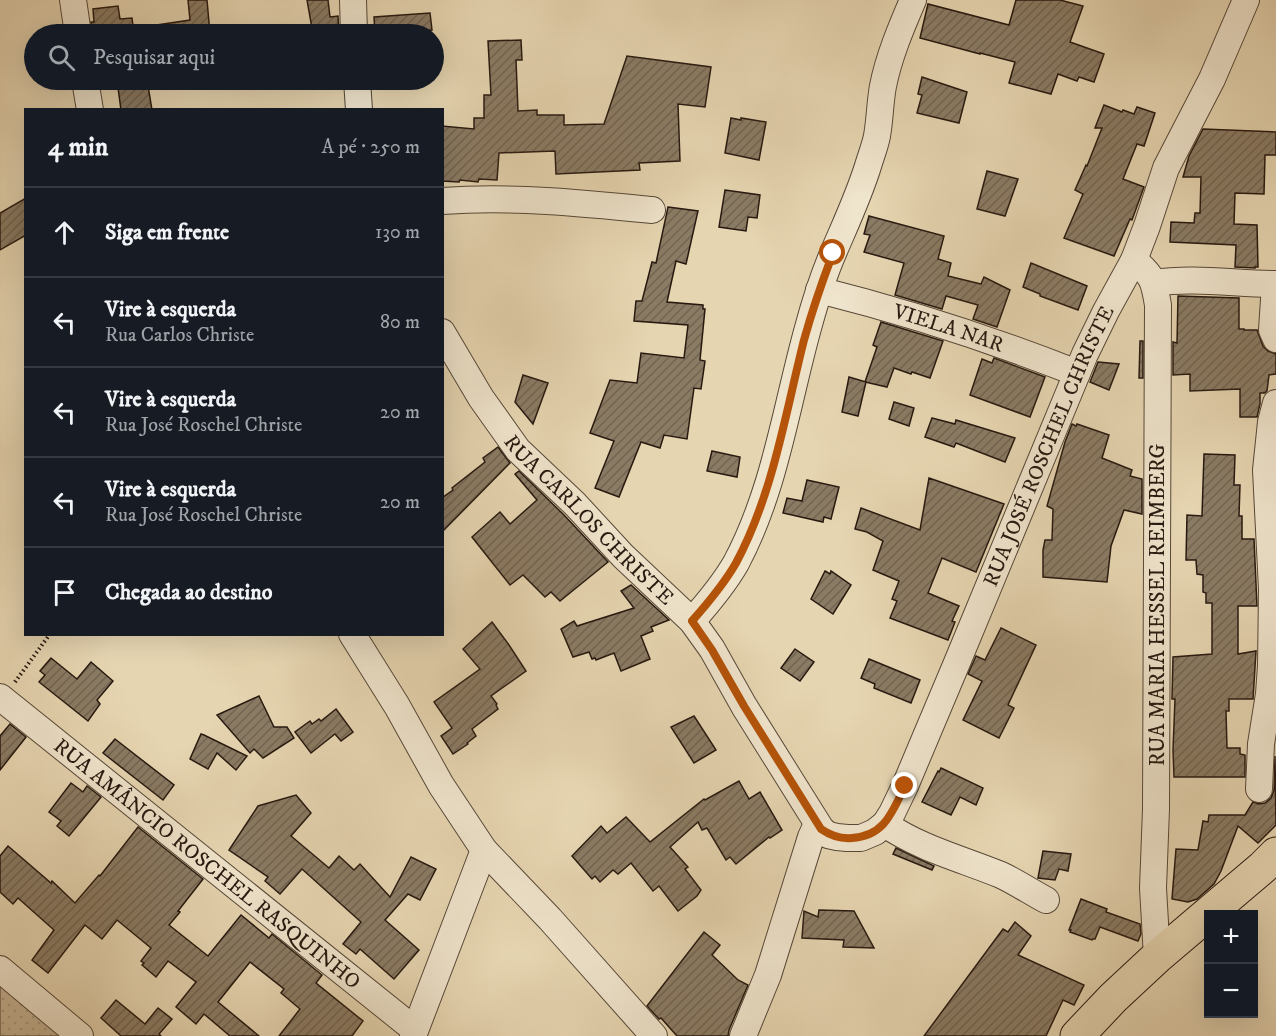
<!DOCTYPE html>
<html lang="pt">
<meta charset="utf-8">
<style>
:root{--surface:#171b24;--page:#242831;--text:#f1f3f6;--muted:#9ea1a6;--line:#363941}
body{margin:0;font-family:"IM FELL DW Pica",serif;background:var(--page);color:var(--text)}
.controls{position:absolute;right:18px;bottom:18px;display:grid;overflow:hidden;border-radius:0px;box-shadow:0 6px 24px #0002}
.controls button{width:54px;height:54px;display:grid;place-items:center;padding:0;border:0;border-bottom:2px solid var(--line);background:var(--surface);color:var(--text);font:30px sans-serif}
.stop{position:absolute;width:18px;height:18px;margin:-14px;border:4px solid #b45309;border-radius:50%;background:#fff}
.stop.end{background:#b45309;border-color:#fff;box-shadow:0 2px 6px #0008}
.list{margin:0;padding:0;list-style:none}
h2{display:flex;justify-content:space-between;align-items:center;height:78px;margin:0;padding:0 24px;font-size:26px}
h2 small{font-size:20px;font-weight:400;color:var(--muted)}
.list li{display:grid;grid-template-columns:39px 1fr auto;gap:18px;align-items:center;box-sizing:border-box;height:90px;padding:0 24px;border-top:2px solid var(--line)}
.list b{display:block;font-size:22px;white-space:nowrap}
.list p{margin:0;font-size:20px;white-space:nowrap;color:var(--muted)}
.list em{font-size:20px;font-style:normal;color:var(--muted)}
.icon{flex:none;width:33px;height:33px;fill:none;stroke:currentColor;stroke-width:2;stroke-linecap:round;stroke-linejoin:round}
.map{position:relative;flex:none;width:1276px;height:1036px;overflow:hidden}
.search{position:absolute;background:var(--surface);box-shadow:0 6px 24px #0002;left:24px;top:24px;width:420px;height:66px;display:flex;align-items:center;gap:15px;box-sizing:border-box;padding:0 21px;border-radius:33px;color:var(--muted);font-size:22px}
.panel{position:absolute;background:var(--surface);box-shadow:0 6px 24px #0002;left:24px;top:108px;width:420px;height:528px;border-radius:0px}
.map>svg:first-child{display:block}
.park{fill:url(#park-dots);stroke:#766753;stroke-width:1.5}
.building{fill:url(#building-hatch);stroke:#271910;stroke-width:1.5}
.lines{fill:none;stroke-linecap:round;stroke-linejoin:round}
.minor-casing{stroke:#574838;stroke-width:28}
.major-casing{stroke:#271910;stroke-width:35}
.path{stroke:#271910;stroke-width:4;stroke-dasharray:1.5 3;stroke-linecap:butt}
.minor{stroke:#efe4cc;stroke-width:26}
.major{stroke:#e6d5b1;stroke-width:33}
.route{stroke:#b45309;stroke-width:8}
.labels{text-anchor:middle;stroke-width:4.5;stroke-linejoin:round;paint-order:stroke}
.street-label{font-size:21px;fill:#271910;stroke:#efe4cc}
</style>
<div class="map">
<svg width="1276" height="1036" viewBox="0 0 1276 1036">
<defs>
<pattern id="park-dots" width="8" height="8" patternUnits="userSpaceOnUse" patternTransform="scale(1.5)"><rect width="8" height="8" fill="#c6b596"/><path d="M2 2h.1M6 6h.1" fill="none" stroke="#aa9b80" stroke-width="1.8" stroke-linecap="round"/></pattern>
<pattern id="building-hatch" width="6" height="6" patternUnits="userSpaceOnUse" patternTransform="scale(1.5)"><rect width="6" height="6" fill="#8a7b64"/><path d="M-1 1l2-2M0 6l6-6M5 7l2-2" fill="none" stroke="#716451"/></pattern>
</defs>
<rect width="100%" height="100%" fill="#e6d5b1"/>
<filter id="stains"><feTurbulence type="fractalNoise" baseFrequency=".00333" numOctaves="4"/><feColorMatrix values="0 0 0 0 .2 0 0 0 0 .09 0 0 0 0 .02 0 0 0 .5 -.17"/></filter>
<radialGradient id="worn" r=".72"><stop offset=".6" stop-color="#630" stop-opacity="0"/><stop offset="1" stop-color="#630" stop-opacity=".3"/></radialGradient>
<path class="park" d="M0 976 74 1036H0Z"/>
<g class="building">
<path d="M188 0H207L210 34H157V25L190 20Z"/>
<path d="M307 0H328L330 17 338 16 339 34H313Z"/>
<path d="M1016 0H1060L1083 6 1070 42 1104 54 1094 82 1079 77 1077 81 1058 74 1051 94 1009 83 1015 62 980 53V54L920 38 928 4 1009 25Z"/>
<path d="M118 6 120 19 132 18 134 34H93L91 22H94L93 9Z"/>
<path d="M430 13 432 30 375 34 374 17Z"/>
<path d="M521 40 522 60H516L518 111 537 110V115H564V125L604 124 627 56 711 67 705 107 678 104 680 161 639 163 640 170 556 174 555 151 499 153 497 180 479 179 478 182 460 180 459 182 442 181V126L474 129V118H484V95H491L488 41Z"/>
<path d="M922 77 967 92 959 123 917 113 922 95 918 94Z"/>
<path d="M117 80H147L152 110H121Z"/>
<path d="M1104 105 1122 112 1123 110 1134 114 1137 107 1155 113 1144 146 1137 144 1123 179 1144 187 1132 220 1130 219 1114 256 1064 238 1083 194 1075 190 1086 165 1087 166 1102 128H1095Z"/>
<path d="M731 118 741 120V118L766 122 759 160 725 153Z"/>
<path d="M1203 129 1276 132V155H1265L1264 194 1235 193 1234 224 1257 225 1258 267H1255V268L1235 267 1236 245 1170 242 1171 222 1194 223 1195 213H1200L1201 177H1183L1189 156Z"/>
<path d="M987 171 1018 179 1005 216 977 209Z"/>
<path d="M725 190 760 195 757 218 748 217 746 231 719 227Z"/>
<path d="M26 198V235L0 250V213Z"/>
<path d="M668 207 698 211 686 264 676 261 667 302 703 305V309H705L700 360 705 361 701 389 694 388 687 439 664 435 660 448 641 442 619 497 595 488 614 441 590 433 610 380 637 383 641 353 684 358 688 325 634 321 636 301H642L652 262 656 263Z"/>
<path d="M869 216 944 236 938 259 951 263 948 276 981 284 984 277 1010 290 997 327 973 319 978 305 946 296 942 309 895 295 904 263 864 252 870 235 864 234Z"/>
<path d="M1031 263 1087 286 1078 310 1040 296V294L1023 287Z"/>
<path d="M1178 296 1239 298V329H1244V330H1257L1263 346 1268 351 1276 354V374L1269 375 1267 391 1265 393H1260V404L1257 417H1240V389L1190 391V374L1173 375V342L1177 343Z"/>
<path d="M881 322 943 341 930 378 912 372 911 374 894 368 887 387 865 382 877 347 873 345Z"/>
<path d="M1140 341H1143V378H1139Z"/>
<path d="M994 358 1045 377 1030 417 970 395 982 359 992 363Z"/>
<path d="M1098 362 1119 364 1109 390 1090 382Z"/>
<path d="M523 375 548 383 533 424 515 402Z"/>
<path d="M849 377 866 382 858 416 842 412Z"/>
<path d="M894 402 914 408 909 426 889 419Z"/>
<path d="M932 418 955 424 956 420 1015 438 1005 462 956 443 954 447 925 437Z"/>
<path d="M1072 424 1076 426 1077 424 1109 435 1102 458 1132 470 1130 476 1142 479V514L1124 510 1111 546 1107 582 1043 577V550L1045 540H1052L1053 509 1047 506 1065 442Z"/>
<path d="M498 447 510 463 442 532V498L453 490 452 488 485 462 483 458Z"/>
<path d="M712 451 740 457 737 477 707 471Z"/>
<path d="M1204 454 1235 455 1234 485H1240L1239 516H1242V539H1254L1257 606H1238V654L1256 651 1253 699H1229V711H1226L1227 748H1240V754L1245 755V777H1174L1173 750 1175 699H1172L1173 657 1212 654V603H1206V593L1203 592V575L1197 574 1196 560H1186L1187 515 1202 516Z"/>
<path d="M519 471 564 515 608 562 560 601 551 592 545 597 523 575 510 585 472 537 500 512 510 524 537 500 515 474Z"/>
<path d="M929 478 1004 504 976 572 942 558 928 593 959 606 952 621 955 622 948 640 890 618 897 601 892 599 899 581 873 570 883 541 867 532 855 529 861 508 920 530Z"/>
<path d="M807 480 839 487 831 519 824 517 823 522 783 513 787 498 802 501Z"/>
<path d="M825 571 830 574 831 571 851 585 833 614 811 599Z"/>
<path d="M631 585 669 620 651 627 653 631 641 636 650 659 621 671 614 653 596 660 595 658 592 659 589 652 573 657 561 629 574 621 577 626 634 608 621 591Z"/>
<path d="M492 622 509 645 526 671 491 696 497 704 496 705 498 709 472 729 476 736 467 743 468 744 453 754 441 736 452 728 434 702 480 669 463 649Z"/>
<path d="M1001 628 1036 645 1008 705 1014 708 999 738 963 720 982 681 968 674 976 656 985 660Z"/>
<path d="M795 649 814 662 800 681 781 668Z"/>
<path d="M51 658 77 679 91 662 113 681 97 700 100 704 88 721 39 682 45 675 40 671Z"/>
<path d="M869 659 920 680 911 703 874 688 875 684 861 678Z"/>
<path d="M259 696 274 727H287L294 738 263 758 254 749 250 753 217 715Z"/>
<path d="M336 709 353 732 341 741 335 734 311 753 295 732 310 721 312 724 319 719 321 721Z"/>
<path d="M694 716 716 750 694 763 671 727Z"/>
<path d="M10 724 26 737 0 770V736Z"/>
<path d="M201 734 204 735 247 756 236 770 217 753 208 769 190 759Z"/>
<path d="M115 739 174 785 163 800 103 753Z"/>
<path d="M1275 756 1276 825 1258 843 1238 826 1221 871 1214 884 1197 899 1188 902 1172 899 1176 849 1198 850 1203 821 1208 822 1209 815H1245L1253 802 1259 804 1265 803 1271 798 1274 790Z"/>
<path d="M941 768 983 788 976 805 960 797 951 815 922 802 938 771 939 772Z"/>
<path d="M739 781 749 799 760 792 782 830 770 838 769 837 736 864 730 857 726 860 707 828 702 830 698 822 670 847 688 867 685 869 701 890 697 896 678 911 659 886 653 891 631 863 618 874 613 870 600 882 595 876 592 879 572 856 601 826 607 833 626 817 650 842 704 799 705 800Z"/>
<path d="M71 783 83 792 87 786 101 797 69 836 57 826 61 821 49 812Z"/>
<path d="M296 795 311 813 291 836 329 868 339 856 354 870 360 864 390 897 411 857 436 869 420 900 408 894 385 920 419 950 394 979 360 949 356 954 343 944 361 922 302 869 280 894 265 881 268 877 229 850 258 806Z"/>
<path d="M138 827 203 879 178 911 180 912 169 925 208 956 241 915 269 938 272 934 322 975 316 983 363 1021 352 1036H279L300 1009 281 993 284 989 250 962 218 1002 259 1036H230L204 1014 196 1024 176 1007 196 982 168 961 156 977 142 965 144 963 141 961 151 948 117 920 102 939 85 925 48 973 32 960 54 930 18 898 13 904 0 892V856L8 846 51 883 52 881 75 903 99 875 100 876Z"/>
<path d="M896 848 934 866 932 870 893 854Z"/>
<path d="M1043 851 1071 854 1068 871 1059 869 1055 880 1038 878Z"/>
<path d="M1081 899 1107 909 1106 912 1140 924 1141 934 1138 941 1100 927 1095 939H1093L1092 940 1070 932 1071 930H1069Z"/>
<path d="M819 910 854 911 874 948 843 947 844 940 802 938 804 911 818 917Z"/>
<path d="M1015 922 1031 936 1018 955 1084 985 1074 1005 1063 1000 1046 1036H924L1003 929 1008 932Z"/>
<path d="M704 932 720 945 712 955 738 980 748 985 729 1030 728 1036H677L661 1018 659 1019 647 1006Z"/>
<path d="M116 1000 145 1024 158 1008 172 1019 159 1034 161 1036H121L101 1018Z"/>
</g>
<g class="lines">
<defs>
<g id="minor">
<path d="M73 0 78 34"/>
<path d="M353 0 354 34"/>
<path d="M85 80 90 110"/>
<path d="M357 80 359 110"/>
<path d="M442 201C513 196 582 203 652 210"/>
<path d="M1134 260C1153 276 1154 281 1158 305L1156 809 1153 888 1157 957"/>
<path d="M1154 283C1194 277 1236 284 1276 284"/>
<path d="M1275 284 1272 330 1276 339"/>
<path id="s1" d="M819 290C907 312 993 340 1077 373"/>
<path id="s2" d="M442 332 481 398 518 450 575 504 623 556 692 621 712 649 744 706 821 829 828 835 837 837 847 838H861L875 832 885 824 892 813 905 786 956 665 1085 354 1106 311 1134 260 1147 226 1166 168 1212 79 1246 0"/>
<path d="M692 621C708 603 724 584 736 563 775 490 786 407 808 328 815 302 823 276 834 251 846 223 859 195 868 166 871 156 875 146 877 136 880 119 880 102 883 86 889 56 901 28 913 0"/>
<path d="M352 634 397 706 441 785 484 850 550 919 654 1036"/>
<path id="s3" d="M0 697 415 1030"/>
<path d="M1259 789 1261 744 1269 694 1271 666 1272 589 1266 470 1271 422 1276 403"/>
<path d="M885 824C919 848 962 859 1001 875 1016 882 1031 892 1046 900"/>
<path d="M0 969 80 1036"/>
<path d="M413 1036 484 850"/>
<path d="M743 1036 768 975 811 837 817 824"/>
</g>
<path id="major" d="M1077 1036 1113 998 1157 957 1263 867 1276 854"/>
</defs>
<use href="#minor" class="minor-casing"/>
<use href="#major" class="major-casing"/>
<path class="path" d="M15 682 50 634"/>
<use href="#minor" class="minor"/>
<use href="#major" class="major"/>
</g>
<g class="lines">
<path class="route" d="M833 253C822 282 812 311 804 340 785 415 773 494 736 563 724 584 708 603 692 621L712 650 744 706 821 829C831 836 840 839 852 838 885 836 892 812 905 786"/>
</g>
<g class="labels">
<g class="street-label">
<text dy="7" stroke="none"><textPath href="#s1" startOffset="135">VIELA NAR</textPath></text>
<text dy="7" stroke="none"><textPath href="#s2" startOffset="1112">RUA JOSÉ ROSCHEL CHRISTE</textPath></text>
<text dy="7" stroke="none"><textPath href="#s2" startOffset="240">RUA CARLOS CHRISTE</textPath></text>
<text transform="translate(1157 605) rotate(-90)" y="7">RUA MARIA HESSEL REIMBERG</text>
<text dy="7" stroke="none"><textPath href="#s3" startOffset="266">RUA AMÂNCIO ROSCHEL RASQUINHO</textPath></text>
</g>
</g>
<rect width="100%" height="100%" filter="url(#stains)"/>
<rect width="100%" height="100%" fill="url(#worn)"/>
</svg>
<div class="controls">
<button>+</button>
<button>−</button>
</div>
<div class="stop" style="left:833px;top:253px"></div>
<div class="stop end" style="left:905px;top:786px"></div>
<div class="search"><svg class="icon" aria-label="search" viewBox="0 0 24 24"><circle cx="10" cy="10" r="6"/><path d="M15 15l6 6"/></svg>Pesquisar aqui</div>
<section class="panel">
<h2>4 min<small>A pé · 250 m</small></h2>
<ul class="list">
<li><svg class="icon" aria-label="ahead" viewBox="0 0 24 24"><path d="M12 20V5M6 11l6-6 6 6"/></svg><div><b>Siga em frente</b></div><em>130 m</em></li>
<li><svg class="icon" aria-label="left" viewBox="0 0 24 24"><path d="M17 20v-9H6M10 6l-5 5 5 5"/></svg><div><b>Vire à esquerda</b><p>Rua Carlos Christe</p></div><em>80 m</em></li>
<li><svg class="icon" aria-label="left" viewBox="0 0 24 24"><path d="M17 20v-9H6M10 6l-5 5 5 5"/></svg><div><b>Vire à esquerda</b><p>Rua José Roschel Christe</p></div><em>20 m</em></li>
<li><svg class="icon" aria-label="left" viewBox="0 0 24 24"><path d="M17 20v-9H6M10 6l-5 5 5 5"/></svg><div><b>Vire à esquerda</b><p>Rua José Roschel Christe</p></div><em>20 m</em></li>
<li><svg class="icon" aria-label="arrive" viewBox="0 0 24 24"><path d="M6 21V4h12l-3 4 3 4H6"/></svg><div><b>Chegada ao destino</b></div></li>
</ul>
</section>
</div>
